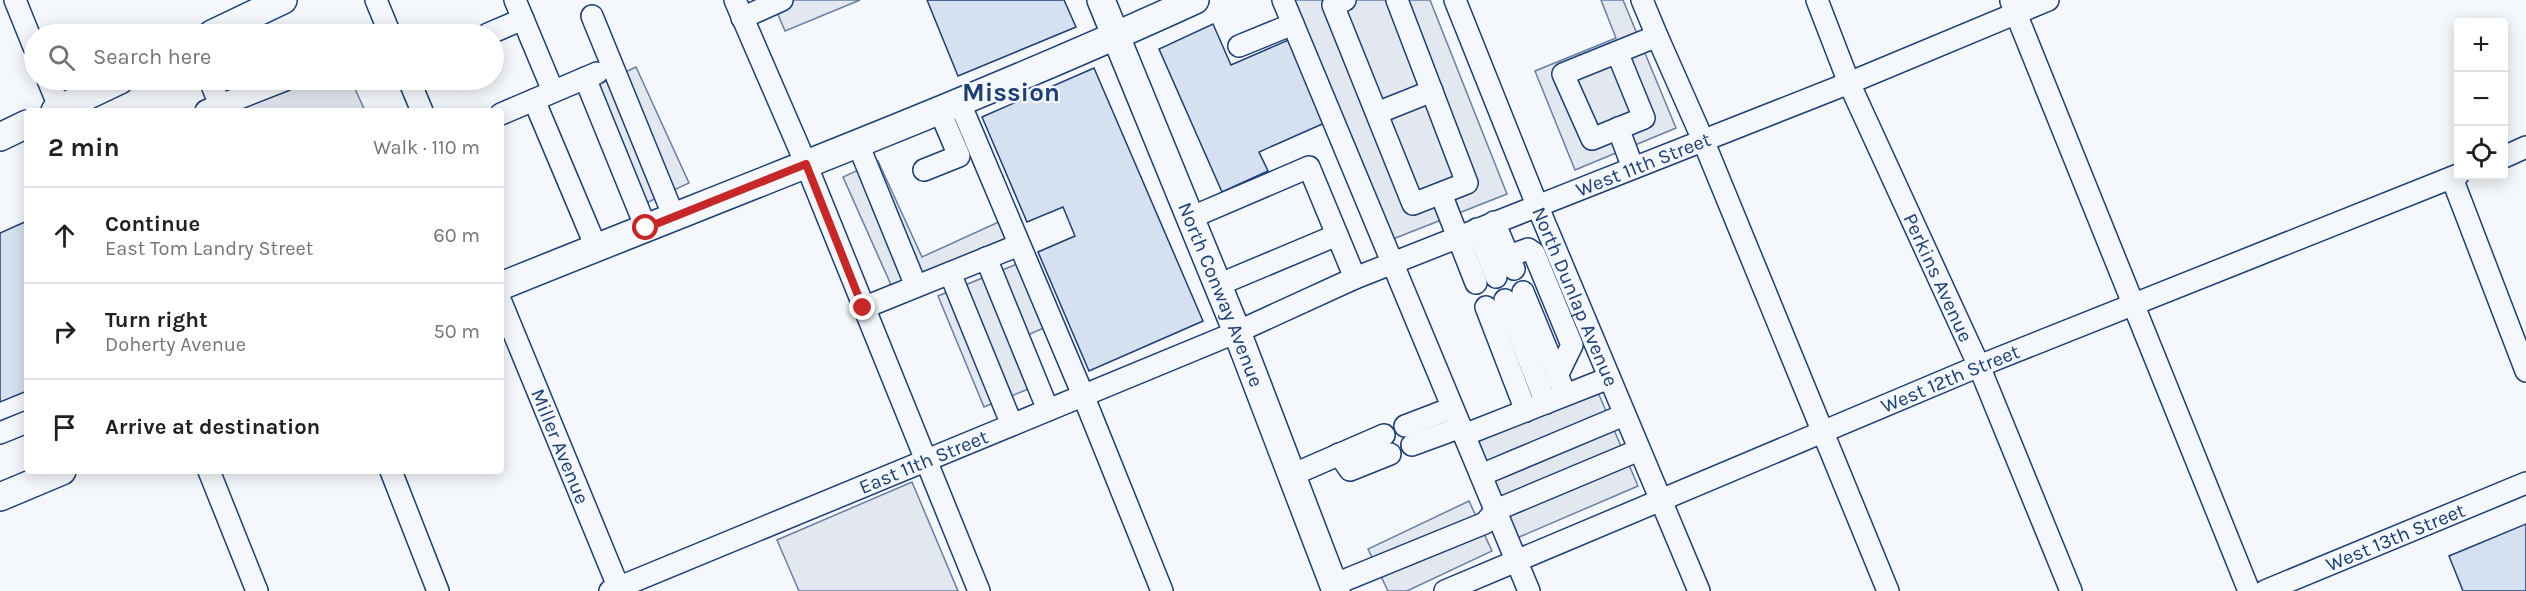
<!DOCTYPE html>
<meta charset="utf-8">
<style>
:root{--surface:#fff;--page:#f2f2f2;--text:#202124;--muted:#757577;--line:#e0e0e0}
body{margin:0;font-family:Karla,sans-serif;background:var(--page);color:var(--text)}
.controls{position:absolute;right:18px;top:18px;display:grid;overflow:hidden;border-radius:6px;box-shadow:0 3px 15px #0003}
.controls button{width:54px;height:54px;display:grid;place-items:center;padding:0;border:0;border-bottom:2px solid var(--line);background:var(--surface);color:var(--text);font:30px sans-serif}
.stop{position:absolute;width:18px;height:18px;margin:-14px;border:4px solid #c62828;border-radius:50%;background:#fff}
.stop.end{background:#c62828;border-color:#fff;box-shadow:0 2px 6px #0008}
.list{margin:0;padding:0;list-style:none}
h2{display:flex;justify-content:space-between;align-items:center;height:78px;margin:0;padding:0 24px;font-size:26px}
h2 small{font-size:20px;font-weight:400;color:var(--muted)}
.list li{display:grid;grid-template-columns:39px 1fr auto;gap:18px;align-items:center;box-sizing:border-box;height:96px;padding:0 24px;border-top:2px solid var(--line)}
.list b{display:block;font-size:22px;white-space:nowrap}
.list p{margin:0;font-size:20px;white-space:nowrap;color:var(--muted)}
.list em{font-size:20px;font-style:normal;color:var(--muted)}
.icon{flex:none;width:33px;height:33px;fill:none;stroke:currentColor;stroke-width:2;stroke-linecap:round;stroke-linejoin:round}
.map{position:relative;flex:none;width:2526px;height:591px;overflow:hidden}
.search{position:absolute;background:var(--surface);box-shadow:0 3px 15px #0003;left:24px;top:24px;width:480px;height:66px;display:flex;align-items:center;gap:15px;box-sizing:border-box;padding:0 21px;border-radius:33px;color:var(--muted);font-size:22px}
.panel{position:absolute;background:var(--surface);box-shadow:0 3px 15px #0003;left:24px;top:108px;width:480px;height:366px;border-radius:6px}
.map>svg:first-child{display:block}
.parking{fill:#e3e8f0;stroke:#687fa3;stroke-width:1.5}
.building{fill:#d5e0f0;stroke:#1d3f73;stroke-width:1.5}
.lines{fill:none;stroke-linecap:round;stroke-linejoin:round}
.minor-casing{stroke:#1d3f73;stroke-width:24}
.major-casing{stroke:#1d3f73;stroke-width:30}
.minor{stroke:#f4f7fb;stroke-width:21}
.major{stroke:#f4f7fb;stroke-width:27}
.route{stroke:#c62828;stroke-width:8}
.labels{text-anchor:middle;stroke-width:4.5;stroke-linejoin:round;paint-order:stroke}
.street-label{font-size:20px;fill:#1d3f73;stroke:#f4f7fb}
.district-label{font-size:26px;font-weight:bold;fill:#1d3f73;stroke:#f4f7fb}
</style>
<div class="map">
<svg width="2526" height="591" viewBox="0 0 2526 591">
<rect width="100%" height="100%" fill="#f4f7fb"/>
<g class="parking">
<path d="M772 0H860L785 31Z"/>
<path d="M1294 0H1430L1507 194 1388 241Z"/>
<path d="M1601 0H1623L1676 128 1575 170 1535 71 1616 38Z"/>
<path d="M636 67 689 183 644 204 591 88Z"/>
<path d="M229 80H351L365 111H242Z"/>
<path d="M878 161 922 257 1003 220 1013 242 896 296 843 177Z"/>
<path d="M1022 262 1048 326 1012 342 1031 388 984 407 938 296Z"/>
<path d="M1594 383 1638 486 1510 541 1466 438Z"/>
<path d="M912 482 958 591H799L777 540Z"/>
<path d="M1469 501 1492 551 1407 591H1388L1368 549Z"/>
</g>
<g class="building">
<path d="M927 0H1064L1076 27 958 76Z"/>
<path d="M1213 24 1231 65 1293 38 1329 121 1259 152 1268 171 1222 192 1159 49Z"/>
<path d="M1094 68 1203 321 1089 371 1038 252 1075 236 1063 207 1027 222 982 117Z"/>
<path d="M27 221V391L0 402V233Z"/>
<path d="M2526 524V591H2463L2449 556Z"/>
</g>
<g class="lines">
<defs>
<g id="minor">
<path d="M15 0 34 47"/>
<path d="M376 0 390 34"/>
<path d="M515 0 553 91"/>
<path d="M735 0 806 164 979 591"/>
<path d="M1283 0 1529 591"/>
<path d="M1345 0 1333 5 1413 204 1467 183 1397 0"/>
<path id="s1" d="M1455 0 1537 205 1699 591"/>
<path id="s2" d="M1817 0 1849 83 1979 366 2071 591"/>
<path d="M2011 1 2249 591"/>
<path d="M592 16 674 217"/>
<path d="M742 18 782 0"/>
<path d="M488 34 523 19"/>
<path d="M1657 36 1703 140 1888 591"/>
<path d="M1239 46 1293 24"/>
<path d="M1617 52 1644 118 1592 139 1563 74 1657 36 1642 0"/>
<path d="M585 78 646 228"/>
<path d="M48 80 60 109"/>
<path d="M210 80 222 111"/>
<path d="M409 80 422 111"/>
<path d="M534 100 596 247"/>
<path d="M959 101 1083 395 1162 591"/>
<path d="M206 111 285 80"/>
<path d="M1377 113 1432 91"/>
<path d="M501 114 597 73"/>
<path d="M1618 128 1633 168"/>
<path d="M858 144 916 286"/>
<path d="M2504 157 2526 147"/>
<path d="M924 170 959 156 939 109"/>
<path d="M2452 178 2526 371"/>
<path d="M1441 194 1476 283"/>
<path d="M1190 218 1309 167 1355 278"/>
<path d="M1494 222 1514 269"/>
<path d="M1477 229 1496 277"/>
<path d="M1509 256 1528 249 1534 253 1572 345 1557 376"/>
<path d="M986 258 1048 410"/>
<path d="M950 273 1012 425"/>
<path d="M1218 285 1337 235"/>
<path d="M1523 292 1561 384"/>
<path d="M1505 300 1546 403"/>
<path id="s3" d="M501 302 620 591"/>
<path d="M1486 307 1526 411"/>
<path d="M863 308 1019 245"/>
<path d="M1405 426 1452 408"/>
<path d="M0 433 27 422"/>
<path d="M1464 435 1609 378"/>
<path d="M1412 445 1461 427"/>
<path d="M1339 454 1350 470 1390 454"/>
<path d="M209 471 257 591"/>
<path d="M391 471 438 591"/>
<path d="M1292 475 1384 435"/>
<path d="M1481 475 1624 415"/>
<path d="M1333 585 1485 523 1496 510 1639 450"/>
<path id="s4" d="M610 591 1237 332 1355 278 1849 83 2048 0"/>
<path id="s5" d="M1445 591 1979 366 2458 175"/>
<path id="s6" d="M2265 591 2526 483"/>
</g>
<g id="major">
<path id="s7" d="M1101 0 1237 332 1336 591"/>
<path d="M212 34 283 0"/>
<path d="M55 111 120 80"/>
<path d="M0 137 27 124"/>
<path d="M501 286C733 192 968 104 1195 0"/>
<path d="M0 497 62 471"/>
</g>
</defs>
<use href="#minor" class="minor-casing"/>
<use href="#major" class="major-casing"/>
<use href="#minor" class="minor"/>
<use href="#major" class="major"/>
</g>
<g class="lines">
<path class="route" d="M646 228 806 164 863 308"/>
</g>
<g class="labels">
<g class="street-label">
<text dy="7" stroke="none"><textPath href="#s4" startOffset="1118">West 11th Street</textPath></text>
<text dy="7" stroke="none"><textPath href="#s2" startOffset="303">Perkins Avenue</textPath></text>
<text dy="7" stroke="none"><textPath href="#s7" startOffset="318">North Conway Avenue</textPath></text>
<text dy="7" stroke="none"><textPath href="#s1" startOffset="320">North Dunlap Avenue</textPath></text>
<text dy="7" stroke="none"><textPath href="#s5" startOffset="548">West 12th Street</textPath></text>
<text dy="7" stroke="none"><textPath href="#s3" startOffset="156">Miller Avenue</textPath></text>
<text dy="7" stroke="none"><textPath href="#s4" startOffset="339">East 11th Street</textPath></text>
<text dy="7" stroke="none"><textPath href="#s6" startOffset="141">West 13th Street</textPath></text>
</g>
<g class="district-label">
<text x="1011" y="101">Mission</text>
</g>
</g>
</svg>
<div class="controls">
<button>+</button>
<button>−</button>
<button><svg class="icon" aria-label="locate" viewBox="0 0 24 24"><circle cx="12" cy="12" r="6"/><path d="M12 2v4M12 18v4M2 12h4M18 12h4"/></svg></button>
</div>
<div class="stop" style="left:646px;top:228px"></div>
<div class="stop end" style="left:863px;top:308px"></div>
<div class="search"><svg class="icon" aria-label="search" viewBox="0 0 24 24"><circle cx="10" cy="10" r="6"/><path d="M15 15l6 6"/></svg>Search here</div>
<section class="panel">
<h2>2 min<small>Walk · 110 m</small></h2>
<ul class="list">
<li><svg class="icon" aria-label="ahead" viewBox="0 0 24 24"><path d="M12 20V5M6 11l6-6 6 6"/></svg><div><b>Continue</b><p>East Tom Landry Street</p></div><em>60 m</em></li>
<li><svg class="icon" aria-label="right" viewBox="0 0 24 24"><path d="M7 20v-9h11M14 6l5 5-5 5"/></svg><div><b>Turn right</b><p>Doherty Avenue</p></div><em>50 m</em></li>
<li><svg class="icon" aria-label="arrive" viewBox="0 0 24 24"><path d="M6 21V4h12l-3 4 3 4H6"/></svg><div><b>Arrive at destination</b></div></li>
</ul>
</section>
</div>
